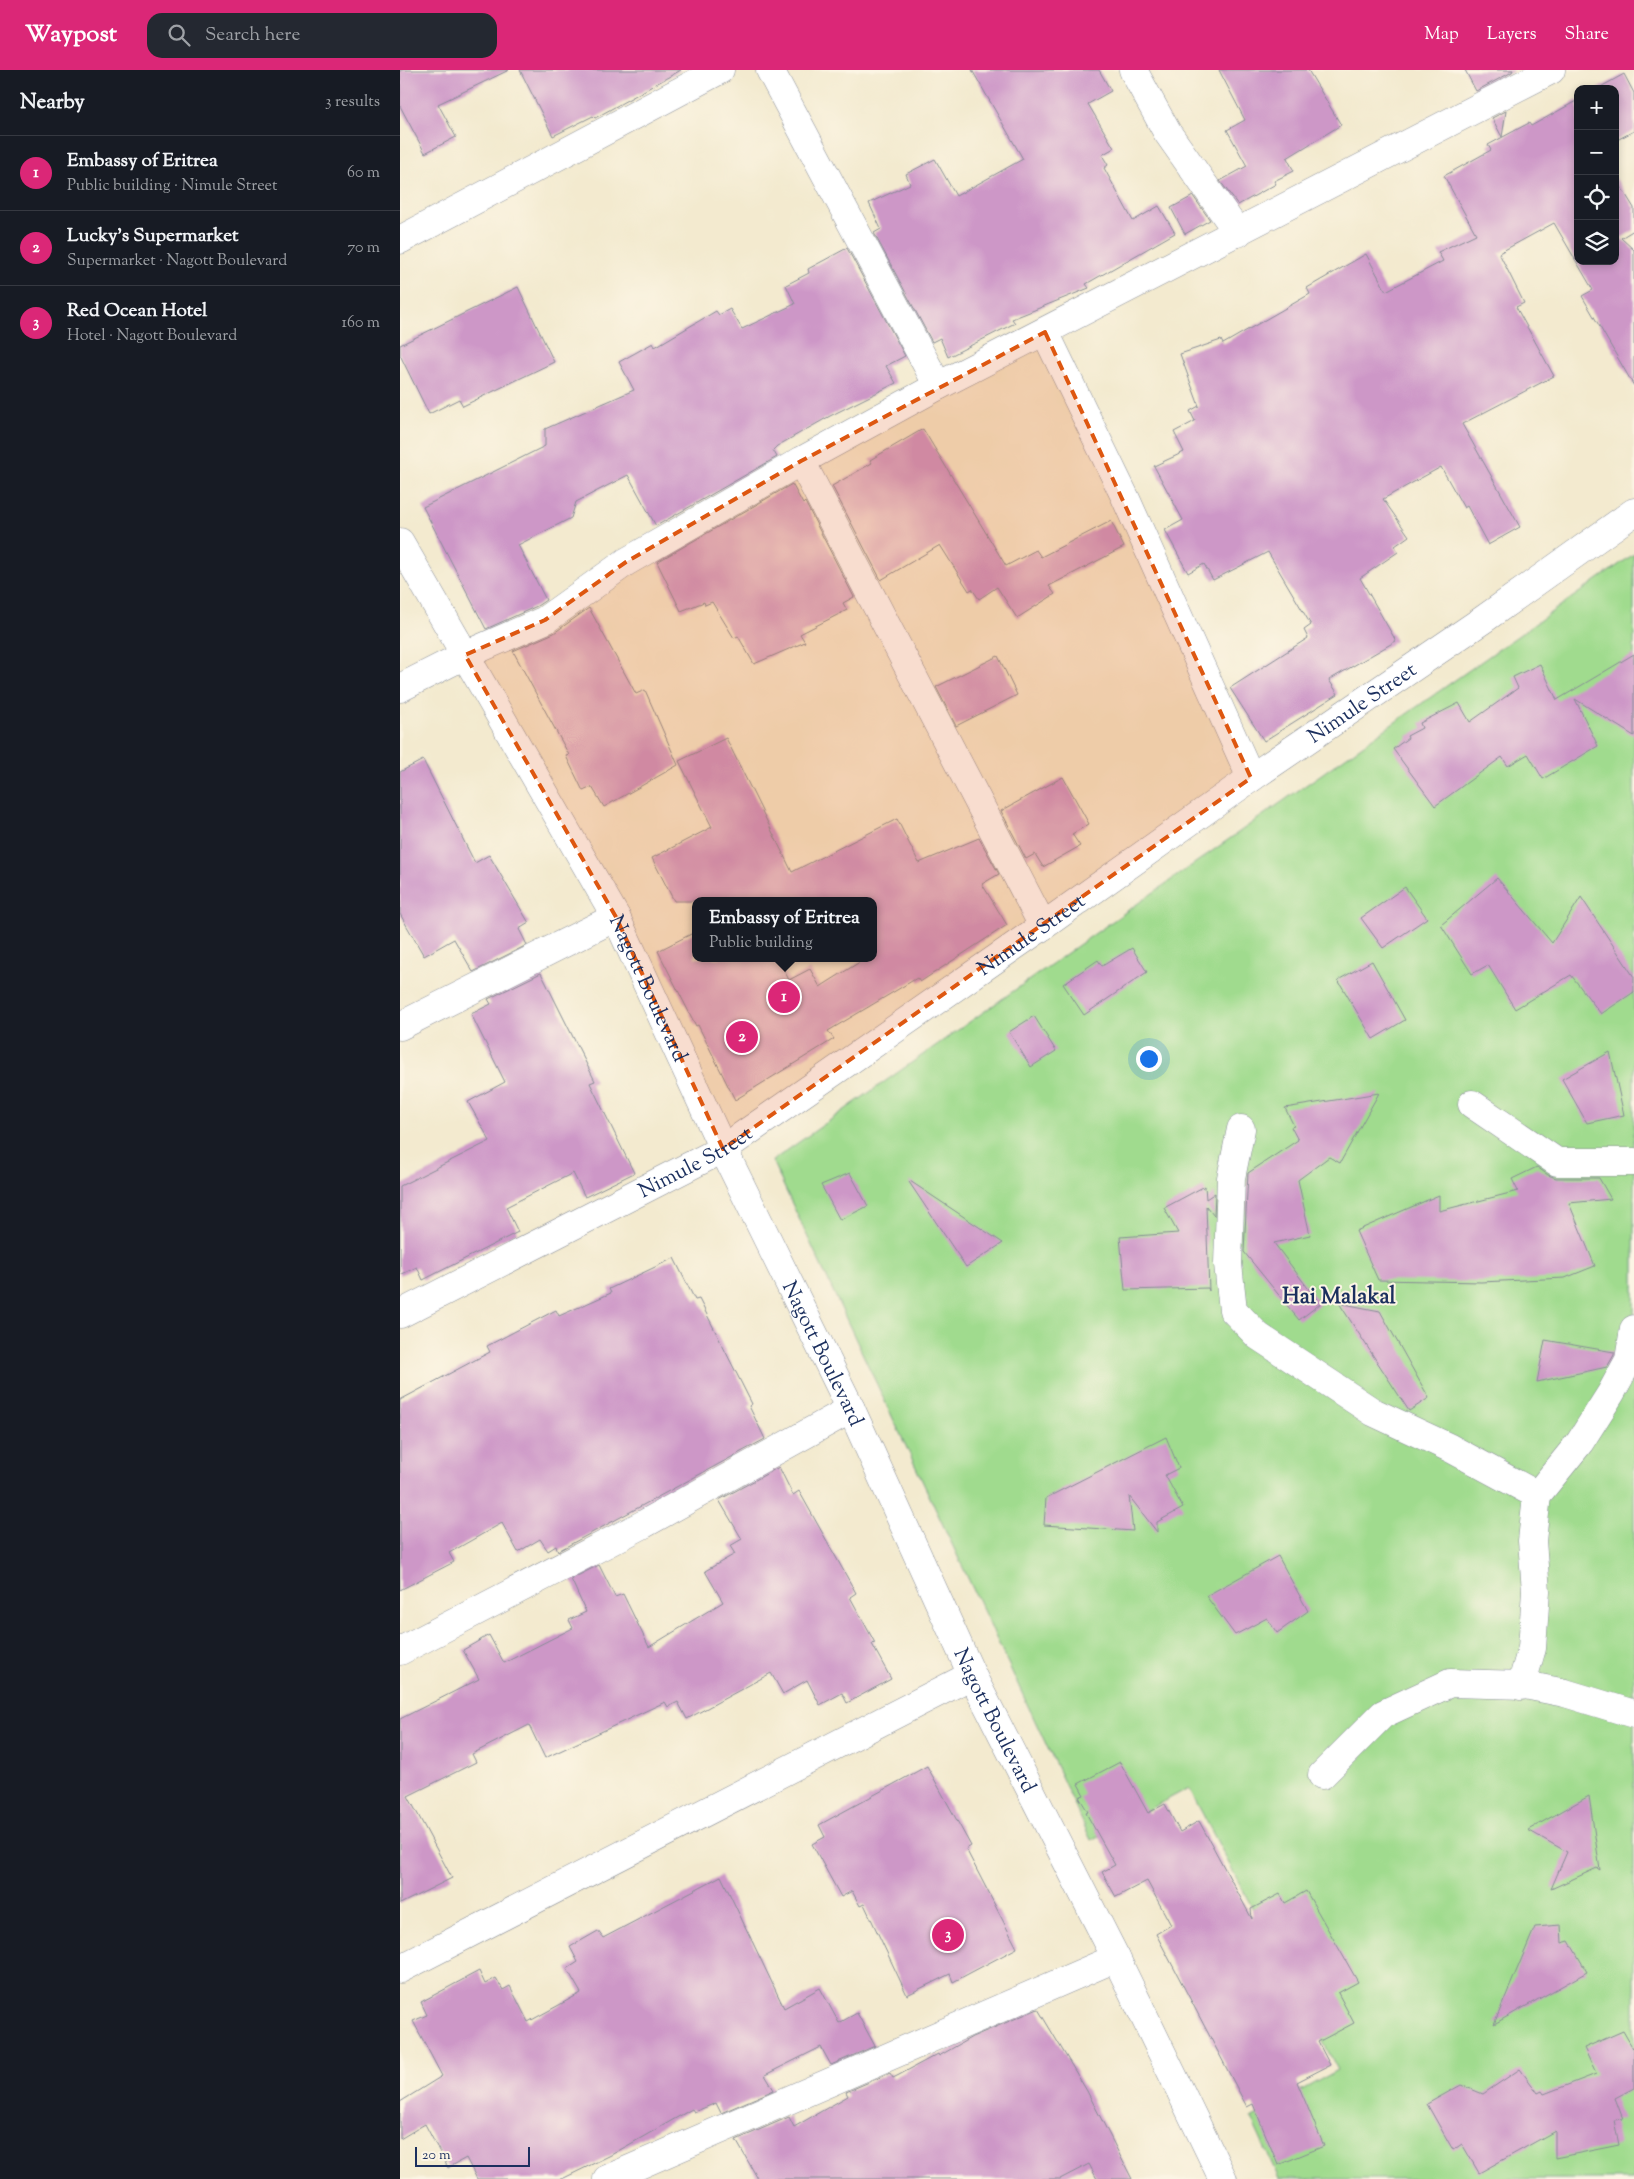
<!DOCTYPE html>
<meta charset="utf-8">
<style>
:root{--surface:#171b24;--page:#242831;--text:#f1f3f6;--muted:#9ea1a6;--line:#363941;--accent:#db2777}
body{margin:0;font-family:"Sorts Mill Goudy",serif;background:var(--page);color:var(--text)}
.controls{position:absolute;right:15px;top:15px;display:grid;overflow:hidden;border-radius:10px;box-shadow:0 2px 8px #0003}
.controls button{width:45px;height:45px;display:grid;place-items:center;padding:0;border:0;border-bottom:1px solid var(--line);background:var(--surface);color:var(--text);font:25px sans-serif}
.scale{position:absolute;left:15px;bottom:12px;width:115px;box-sizing:border-box;padding-left:5px;border:2px solid #1b2f5e;border-top:0;font-size:14px;line-height:18px;white-space:nowrap;color:#1b2f5e;-webkit-text-stroke:4px #fcf5e5;paint-order:stroke}
.you{position:absolute;left:748px;top:988px;width:18px;height:18px;margin:-12px;border:4px solid #fff;border-radius:50%;background:#1a73e8;box-shadow:0 0 0 8px #1a73e833}
.badge{display:grid;place-items:center;width:32px;height:32px;border-radius:50%;background:var(--accent);color:#fff;font-size:16px;font-weight:700}
.pin{position:absolute;translate:-50% -50%;border:2px solid #fff;box-shadow:0 1px 5px #0006}
.popup{position:absolute;left:292px;top:827px;width:185px;height:65px;box-sizing:border-box;display:grid;place-content:center;border-radius:10px;background:var(--surface);filter:drop-shadow(0 1px 4px #0005);font-size:16px;white-space:nowrap;color:var(--muted)}
.popup b{font-size:19px;color:var(--text)}
.popup::after{content:'';position:absolute;left:50%;top:100%;margin-left:-10px;border:10px solid transparent;border-top-color:var(--surface)}
.list{margin:0;padding:0;list-style:none}
h2{display:flex;justify-content:space-between;align-items:center;height:65px;margin:0;padding:0 20px;font-size:21px}
h2 small{font-size:16px;font-weight:400;color:var(--muted)}
.list li{display:grid;grid-template-columns:32px 1fr auto;gap:15px;align-items:center;box-sizing:border-box;height:75px;padding:0 20px;border-top:1px solid var(--line)}
.list b{display:block;font-size:19px;white-space:nowrap}
.list p{margin:0;font-size:16px;white-space:nowrap;color:var(--muted)}
.list em{font-size:16px;font-style:normal;color:var(--muted)}
.icon{flex:none;width:28px;height:28px;fill:none;stroke:currentColor;stroke-width:2;stroke-linecap:round;stroke-linejoin:round}
.map{position:relative;flex:none;width:1234px;height:2109px;overflow:hidden}
header{display:flex;align-items:center;gap:30px;box-sizing:border-box;height:70px;padding:0 25px;background:var(--accent);color:#fff}
header strong{font-size:24px}
nav{display:flex;gap:28px;margin-inline-start:auto;font-size:18px}
.search{width:350px;height:45px;background:var(--page);display:flex;align-items:center;gap:12px;box-sizing:border-box;padding:0 18px;border-radius:15px;color:var(--muted);font-size:19px}
main{display:flex}
aside{flex:1;background:var(--surface)}
.map>svg:first-child{display:block}
.green{fill:#a0db8e;stroke:#5e8576}
.building{fill:#cd97c7}
.lines{fill:none;stroke-linecap:round;stroke-linejoin:round}
.street-casing{stroke:#878c96;stroke-width:29}
.secondary-casing{stroke:#878c96;stroke-width:29}
.street{stroke:#fff;stroke-width:28}
.secondary{stroke:#fff;stroke-width:28}
.marked{fill:#de5710;fill-opacity:0.2;stroke:#de5710;stroke-width:4;stroke-dasharray:10 6;stroke-linejoin:round}
.labels{text-anchor:middle;stroke-width:4;stroke-linejoin:round;paint-order:stroke}
.street-label{font-size:21px;fill:#1b2f5e;stroke:#fcf5e5}
.neighbourhood-label{font-size:22px;font-weight:bold;fill:#1b2f5e;stroke:#fcf5e5}
</style>
<header>
<strong>Waypost</strong>
<div class="search"><svg class="icon" aria-label="search" viewBox="0 0 24 24"><circle cx="10" cy="10" r="6"/><path d="M15 15l6 6"/></svg>Search here</div>
<nav><a>Map</a><a>Layers</a><a>Share</a></nav>
</header>
<main>
<aside>
<h2>Nearby<small>3 results</small></h2>
<ul class="list">
<li><span class="badge">1</span><div><b>Embassy of Eritrea</b><p>Public building · Nimule Street</p></div><em>60 m</em></li>
<li><span class="badge">2</span><div><b>Lucky's Supermarket</b><p>Supermarket · Nagott Boulevard</p></div><em>70 m</em></li>
<li><span class="badge">3</span><div><b>Red Ocean Hotel</b><p>Hotel · Nagott Boulevard</p></div><em>160 m</em></li>
</ul>
</aside>
<div class="map">
<svg width="1234" height="2109" viewBox="0 0 1234 2109">
<rect width="100%" height="100%" fill="#fcf5e5"/>
<filter id="ink" filterUnits="userSpaceOnUse"><feTurbulence type="fractalNoise" baseFrequency=".02" numOctaves="2"/><feDisplacementMap in="SourceGraphic" scale="10" xChannelSelector="R" yChannelSelector="G"/><feConvolveMatrix kernelMatrix="1 2 1 2 8 2 1 2 1" color-interpolation-filters="sRGB"/></filter>
<filter id="wash" filterUnits="userSpaceOnUse"><feTurbulence type="fractalNoise" baseFrequency=".0096" numOctaves="4" result="noise"/><feDisplacementMap in="SourceGraphic" scale="20" xChannelSelector="R" yChannelSelector="G"/><feGaussianBlur stdDeviation="1.12" result="paint"/><feColorMatrix in="noise" values="0 0 0 0 0 0 0 0 0 0 0 0 0 0 0 0 0 1.4 0 .05"/><feComposite in="paint" operator="in"/></filter>
<g filter="url(#wash)">
<rect width="100%" height="100%" fill="#f3eacf"/>
<path class="green" d="M1234 484V2109H879L851 2048 938 2000 789 1718 691 1770 372 1091Z"/>
<g id="blocks">
<g class="building">
<path d="M0 0H109L38 34 56 67 25 83 0 36Z"/>
<path d="M120 0H281L195 48 193 46 153 66Z"/>
<path d="M572 0H699L711 21 688 34 714 78 702 85 708 95 704 98 733 151 759 136 775 163 686 214 689 218 612 249 615 253 548 287 540 268 532 272 474 163 481 159 469 133 510 114 506 104 535 89 556 126 623 89Z"/>
<path d="M819 0H908L941 55 887 88 894 101 874 111 876 114 838 135 820 111 847 96 827 60 845 50Z"/>
<path d="M1065 0H1113L1112 2 1076 21Z"/>
<path d="M1224 4 1234 23V61L1215 71V19H1197Z"/>
<path d="M1178 30V191H1215V107L1234 138V160L1221 168 1234 180V316L1182 226 1193 220 1154 153 1099 183 1124 233 1116 237 1154 306 1062 354 1120 457 1088 475 1067 436 1064 438 1041 397 983 429 1009 466 995 476 998 482 960 508 996 571 929 610 938 624 864 671 830 618 908 568 904 560 911 555 868 482 813 510 804 494 788 503 765 460 783 450 754 396 784 382 774 362 795 351 790 341 799 336 780 284 821 270 823 274 910 224 907 218 966 184 986 221 1043 191 1038 182 1076 164 1044 106 1091 80 1088 75 1129 53 1131 56Z"/>
<path d="M1106 41 1102 67 1092 48Z"/>
<path d="M793 126 810 150 785 164 771 138Z"/>
<path d="M447 178 505 286 486 296 496 313 430 346 377 376 373 380 377 387 256 456 228 405 176 432 171 448 118 475 146 530 137 536 86 559 23 437 145 376V359L234 320 219 292 253 273 255 277 316 241 319 245 330 239 342 259 395 234 386 215 409 203 408 199Z"/>
<path d="M118 217 154 292 63 336 59 329 29 344 0 285V275Z"/>
<path d="M523 359 606 496 636 480 641 487 711 451 724 477 649 516 655 524 617 548 597 517 579 529 572 519 569 521 540 475 481 510 432 416 472 393 470 390Z"/>
<path d="M392 414 403 434 405 432 454 527 443 533 447 540 400 564 405 572 354 594 338 566 334 568 312 532 305 535 304 532 281 541 257 492Z"/>
<path d="M189 538 236 624 245 620 278 695 204 737 192 717 183 721 166 686 169 685 113 581 154 563Z"/>
<path d="M1234 584V666L1175 629 1198 676 1143 709 1128 684 1108 696 1102 687 1035 736 993 679 1008 668 1007 666 1022 658 1020 653 1059 633 1070 652 1118 618 1113 607 1140 594 1157 630Z"/>
<path d="M598 586 617 625 556 656 536 617Z"/>
<path d="M326 668 392 802 497 749 519 793 579 768 599 804 582 814 607 855 520 912 517 908 428 961 434 969 335 1030 298 955 296 956 258 881 295 862V888H378L389 910 410 899 420 917 466 888H473V831H274L252 788 312 757 279 691Z"/>
<path d="M23 690 75 793 89 785 129 853 119 859 127 875 73 902 54 869 24 886 0 844V702Z"/>
<path d="M663 707 689 754 672 764 680 776 643 797 635 784 626 789 601 741Z"/>
<path d="M1097 808 1152 873 1181 827 1234 907V922L1201 944 1171 905 1115 939 1088 895 1072 904 1041 855Z"/>
<path d="M1005 817 1027 848 983 878 961 848Z"/>
<path d="M732 878 747 902 684 945 663 914 698 890 702 896Z"/>
<path d="M972 891 1005 950 973 969 938 910Z"/>
<path d="M141 903 195 1011 190 1013 234 1103 185 1127 173 1103 106 1137 118 1162 23 1210 17 1197 0 1205V1116L90 1071 68 1032 105 1012 71 944 91 934 88 929Z"/>
<path d="M634 946 656 981 631 997 609 962Z"/>
<path d="M1210 982 1224 1045 1187 1053 1162 1009Z"/>
<path d="M979 1023 940 1093 929 1087 898 1110 910 1165 874 1173 920 1234 899 1250 844 1182 848 1103 898 1070 891 1057 894 1056 885 1038Z"/>
<path d="M1137 1097 1148 1105 1156 1108H1199L1211 1129 1169 1133 1195 1196 1165 1208 1081 1212 978 1210 956 1161 1039 1125V1141L1118 1121 1112 1109Z"/>
<path d="M450 1103 468 1136 440 1150 421 1115Z"/>
<path d="M510 1111 603 1173 566 1197 509 1112Z"/>
<path d="M805 1116 806 1129 815 1123 814 1146 806 1136 809 1221 808 1218 725 1220 720 1167 778 1163 764 1138Z"/>
<path d="M274 1188 295 1230 299 1229 352 1334 349 1336 365 1369 158 1481 156 1476 148 1481 140 1469 118 1482 102 1453 49 1483 54 1492 0 1520V1330L90 1282 87 1276 156 1240 159 1246 211 1223 209 1219Z"/>
<path d="M939 1233 980 1241 1029 1328 1009 1341Z"/>
<path d="M1145 1270 1214 1282V1285L1207 1297 1137 1312Z"/>
<path d="M766 1367 779 1398 765 1405 783 1438 757 1452V1462L729 1426 733 1461 644 1455 646 1428Z"/>
<path d="M379 1397 393 1425 399 1421 456 1523 450 1527 475 1573 472 1574 491 1609 447 1633 442 1623 420 1635 407 1610 383 1624 371 1603 287 1649 278 1632 268 1637 265 1632 145 1688 129 1655 72 1684 76 1692 8 1726 52 1808 0 1834V1649L79 1609 63 1580 89 1565 104 1593 173 1558 169 1550 186 1542 171 1509 199 1495 215 1527 223 1524 249 1577 323 1532 305 1501 335 1484 330 1476 342 1469 319 1430Z"/>
<path d="M878 1486 908 1541 877 1563 867 1548 835 1565 806 1526Z"/>
<path d="M720 1692 748 1743 765 1734 780 1762 799 1751 852 1849 851 1839 880 1824 885 1833 906 1821 958 1912 938 1923 954 1953 918 1972 930 1995 897 2012 924 2076 878 2095 853 2034 847 2037 756 1864 771 1855 747 1811 716 1827 702 1802 715 1795 686 1743 688 1742 679 1727 684 1725 678 1714Z"/>
<path d="M527 1696 571 1776 566 1779 617 1878 553 1912 550 1904 507 1925 464 1834 460 1836 452 1821 441 1827 412 1774 425 1767 419 1755Z"/>
<path d="M1189 1726 1200 1800 1197 1798 1151 1819 1167 1782 1128 1760Z"/>
<path d="M321 1806 384 1938 420 1918 439 1953 457 1943 475 1976 431 1995 421 1977 365 2005 374 2020 321 2043 316 2033 294 2042 292 2039 211 2085 162 2109H77L66 2088 48 2098 25 2054 0 2069V2032L42 2006 13 1951 27 1945 21 1932 79 1901 85 1914 96 1908 103 1920 110 1916 128 1952 181 1923 167 1899 178 1892 170 1877 198 1861 203 1868Z"/>
<path d="M1161 1855 1162 1873 1169 1871 1187 1902 1094 1954 1135 1857Z"/>
<path d="M638 1939 687 2021 732 2109H697L689 2094 660 2109H358L336 2070 389 2047 394 2057 448 2026 446 2022 490 2003 493 2008 499 2005 538 1984 539 1986 572 1967Z"/>
<path d="M1223 1961 1234 1980V2018L1215 2028 1223 2049 1214 2050 1219 2075 1155 2088V2061L1079 2103 1062 2074 1053 2080 1027 2034 1061 2015 1083 2024 1120 1999 1138 2023 1142 2021 1144 2024 1196 2004 1184 1978Z"/>
</g>
</g>
</g>
<g filter="url(#ink)">
<use href="#blocks" fill-opacity="0" stroke="#878c96" stroke-width="1"/>
<g class="lines">
<defs>
<g id="street">
<path d="M370 0 538 316"/>
<path d="M733 0 767 62 838 163"/>
<path d="M0 170 320 0"/>
<path d="M645 262 725 427 851 708"/>
<path d="M401 391 643 856"/>
<path d="M0 618 65 585 145 550 226 492 401 391 538 316 1151 0"/>
<path d="M0 956 216 847"/>
<path d="M1072 1034 1157 1092H1234"/>
<path d="M841 1059 831 1108 828 1194 833 1240 858 1266 973 1342 1050 1378 1137 1425"/>
<path id="s1" d="M0 1244 323 1079 643 856 851 708 1084 549 1234 442"/>
<path d="M0 1581 244 1454 451 1339"/>
<path d="M1121 1616 1132 1578 1136 1521 1132 1471 1137 1425 1180 1372 1211 1323 1229 1290 1234 1259"/>
<path d="M922 1705 983 1644 1050 1613 1125 1615 1165 1623 1234 1644"/>
<path d="M0 1899 572 1605"/>
<path d="M207 2109 716 1888"/>
</g>
<g id="secondary">
<path id="s2" d="M0 472 216 847 323 1079 451 1339 572 1605 716 1888 823 2109"/>
</g>
</defs>
<use href="#street" class="street-casing"/>
<use href="#secondary" class="secondary-casing"/>
<use href="#street" class="street"/>
<use href="#secondary" class="secondary"/>
</g>
</g>
<path class="marked" d="M645 262 851 708 323 1079 216 847 65 585 145 550 226 492 401 391Z"/>
<g class="labels">
<g class="street-label">
<text dy="7" stroke="none"><textPath href="#s1" startOffset="1142">Nimule Street</textPath></text>
<text dy="7" stroke="none"><textPath href="#s1" startOffset="738">Nimule Street</textPath></text>
<text dy="7" stroke="none"><textPath href="#s2" startOffset="511">Nagott Boulevard</textPath></text>
<text dy="7" stroke="none"><textPath href="#s1" startOffset="332">Nimule Street</textPath></text>
<text dy="7" stroke="none"><textPath href="#s2" startOffset="916">Nagott Boulevard</textPath></text>
<text dy="7" stroke="none"><textPath href="#s2" startOffset="1321">Nagott Boulevard</textPath></text>
</g>
<g class="neighbourhood-label">
<text x="939" y="1233">Hai Malakal</text>
</g>
</g>
</svg>
<div class="controls">
<button>+</button>
<button>−</button>
<button><svg class="icon" aria-label="locate" viewBox="0 0 24 24"><circle cx="12" cy="12" r="6"/><path d="M12 2v4M12 18v4M2 12h4M18 12h4"/></svg></button>
<button><svg class="icon" aria-label="layers" viewBox="0 0 24 24"><path d="M12 4l9 5-9 5-9-5zM3 14l9 5 9-5"/></svg></button>
</div>
<div class="scale">20 m</div>
<div class="you"></div>
<div class="pin badge" style="left:384px;top:927px">1</div>
<div class="popup"><b>Embassy of Eritrea</b>Public building</div>
<div class="pin badge" style="left:342px;top:967px">2</div>
<div class="pin badge" style="left:548px;top:1865px">3</div>
</div>
</main>
